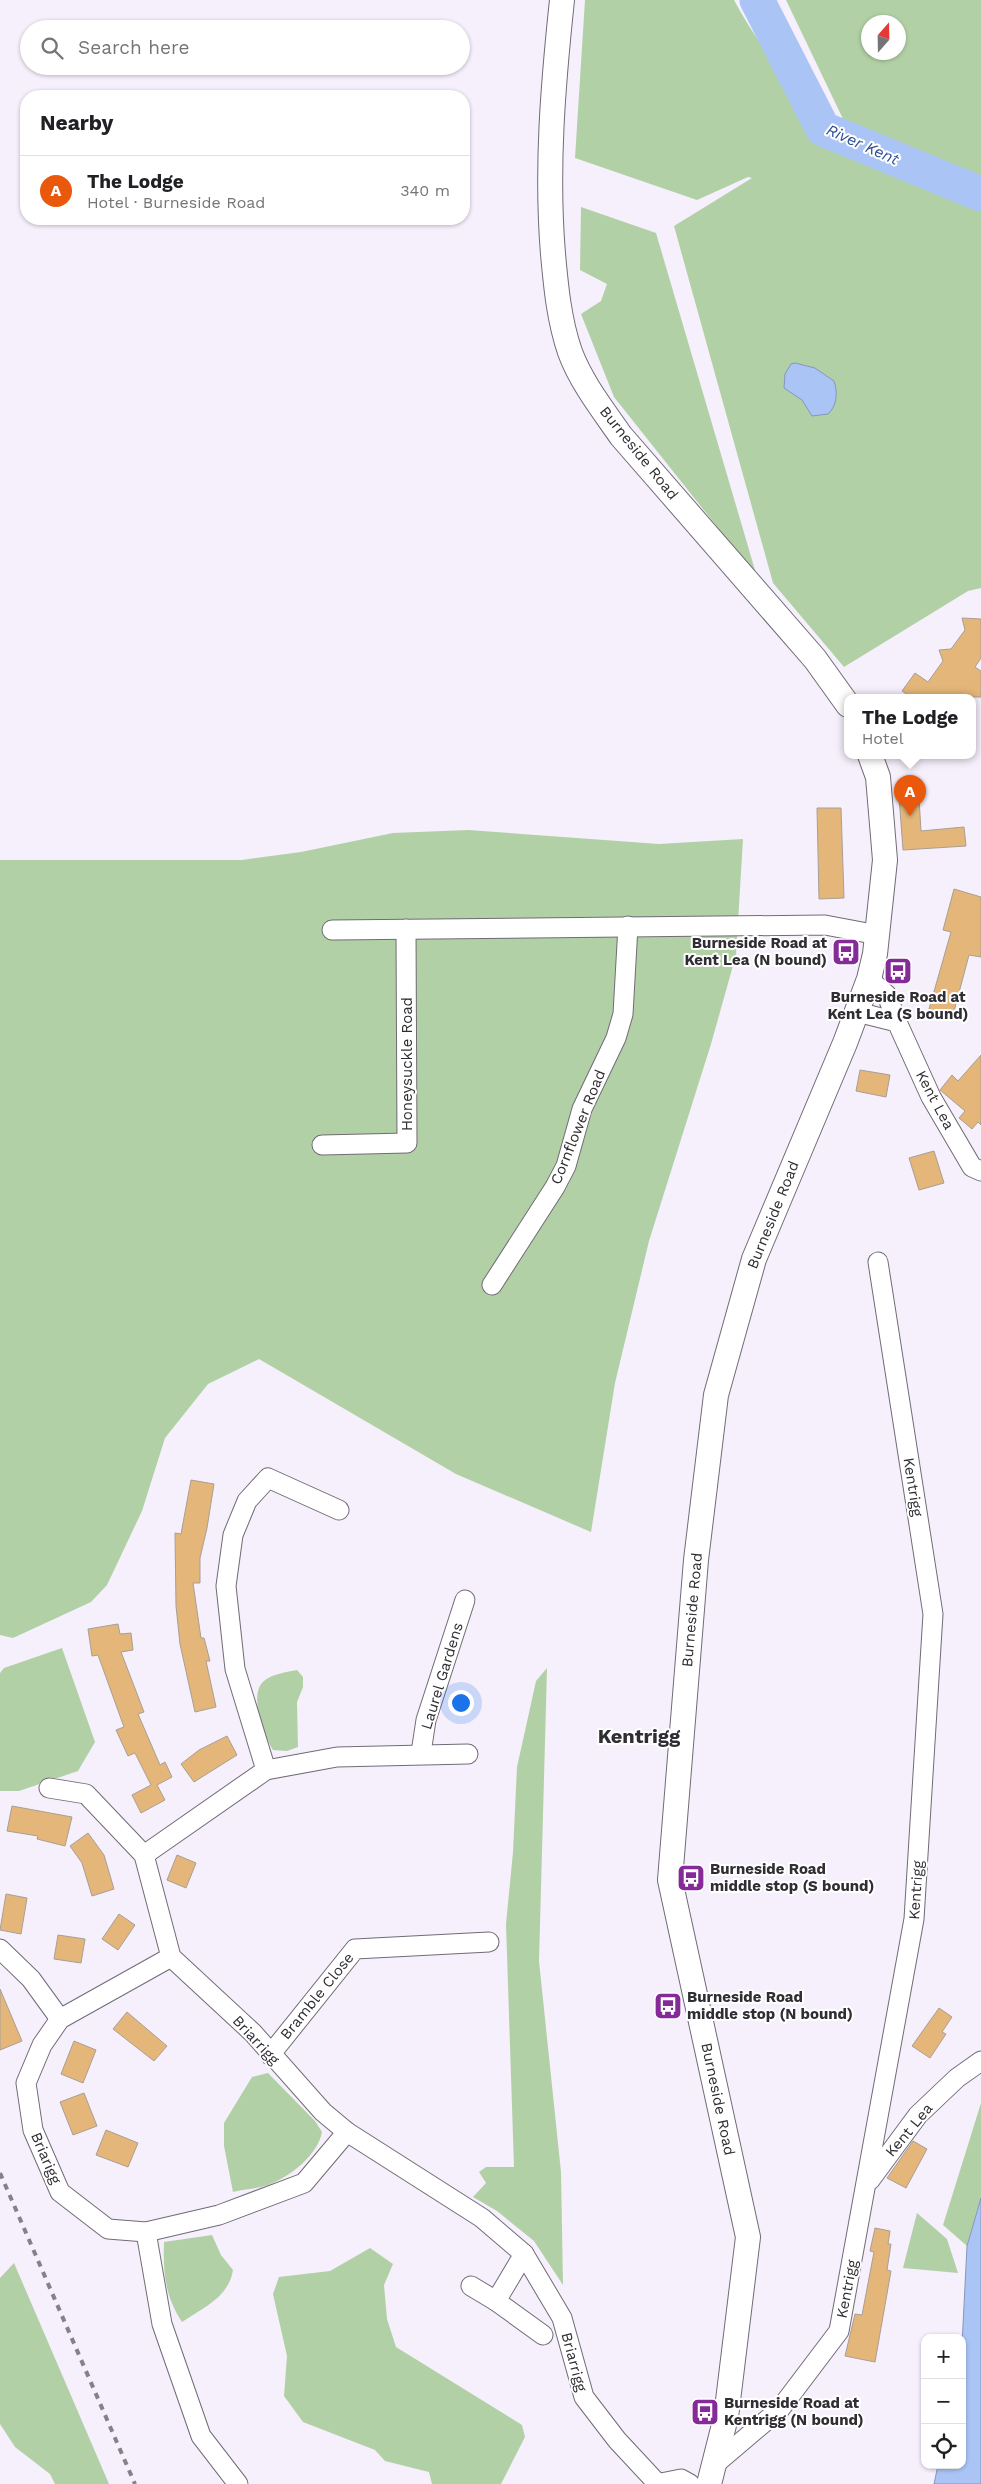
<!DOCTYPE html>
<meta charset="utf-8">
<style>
:root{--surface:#fff;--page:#f6f6f6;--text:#202124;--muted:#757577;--line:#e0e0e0;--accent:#ea580c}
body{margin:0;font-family:"Work Sans",sans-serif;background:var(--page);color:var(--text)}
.controls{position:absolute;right:15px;bottom:15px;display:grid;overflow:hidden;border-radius:10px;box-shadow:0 1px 4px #0004}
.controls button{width:45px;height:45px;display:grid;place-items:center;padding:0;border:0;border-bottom:1px solid var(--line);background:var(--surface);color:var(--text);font:25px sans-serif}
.compass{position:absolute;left:861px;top:15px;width:45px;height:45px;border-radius:50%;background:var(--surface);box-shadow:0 1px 4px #0004;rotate:20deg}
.you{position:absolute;left:460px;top:1702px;width:18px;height:18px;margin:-12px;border:4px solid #fff;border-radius:50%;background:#1a73e8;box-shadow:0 0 0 8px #1a73e833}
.badge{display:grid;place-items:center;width:32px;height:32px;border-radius:50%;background:var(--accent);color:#fff;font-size:16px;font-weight:700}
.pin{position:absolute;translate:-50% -41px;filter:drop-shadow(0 1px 2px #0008)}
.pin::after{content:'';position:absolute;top:26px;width:18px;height:15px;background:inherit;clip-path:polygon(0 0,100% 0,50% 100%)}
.popup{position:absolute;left:844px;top:694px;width:132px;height:65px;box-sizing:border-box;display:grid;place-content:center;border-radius:10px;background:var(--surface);filter:drop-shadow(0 1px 4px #0005);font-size:16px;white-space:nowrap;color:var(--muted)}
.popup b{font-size:19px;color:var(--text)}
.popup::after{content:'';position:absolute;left:50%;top:100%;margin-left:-10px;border:10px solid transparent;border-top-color:var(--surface)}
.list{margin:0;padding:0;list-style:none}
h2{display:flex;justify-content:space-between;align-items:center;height:65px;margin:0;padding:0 20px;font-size:21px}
h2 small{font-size:16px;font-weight:400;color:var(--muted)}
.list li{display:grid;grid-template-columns:32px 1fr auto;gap:15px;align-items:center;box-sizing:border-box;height:70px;padding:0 20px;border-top:1px solid var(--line)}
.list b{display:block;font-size:19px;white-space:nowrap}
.list p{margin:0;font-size:16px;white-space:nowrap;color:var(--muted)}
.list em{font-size:16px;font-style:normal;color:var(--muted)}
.icon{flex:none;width:28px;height:28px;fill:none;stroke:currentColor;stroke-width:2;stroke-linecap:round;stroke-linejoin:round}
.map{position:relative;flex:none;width:981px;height:2484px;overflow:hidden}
.search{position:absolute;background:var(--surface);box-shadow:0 1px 4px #0004;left:20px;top:20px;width:450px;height:55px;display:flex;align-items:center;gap:12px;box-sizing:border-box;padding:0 18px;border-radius:28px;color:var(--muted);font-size:19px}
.panel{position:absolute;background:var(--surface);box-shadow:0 1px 4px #0004;left:20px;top:90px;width:450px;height:135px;border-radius:20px}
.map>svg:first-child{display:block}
.green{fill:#b2d0a6;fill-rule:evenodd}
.water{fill:#aac4f6;stroke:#8697bc}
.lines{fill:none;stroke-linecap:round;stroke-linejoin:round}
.river{stroke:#aac4f6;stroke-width:35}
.building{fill:#e4b679;stroke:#a89f95}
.minor-casing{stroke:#716b76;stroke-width:21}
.tertiary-casing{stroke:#716b76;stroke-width:26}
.minor{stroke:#fff;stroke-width:19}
.tertiary{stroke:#fff;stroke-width:24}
.rail{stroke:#858089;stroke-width:4;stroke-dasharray:6 6;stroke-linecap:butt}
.labels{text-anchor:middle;stroke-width:4;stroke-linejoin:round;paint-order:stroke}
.street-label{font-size:15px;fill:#312e33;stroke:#fff}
.poi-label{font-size:15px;font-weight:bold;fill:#312e33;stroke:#fff;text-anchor:start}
.water-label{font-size:16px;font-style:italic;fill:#2c4e96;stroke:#fff}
.district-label{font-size:20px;font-weight:bold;fill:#312e33;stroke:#fff}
</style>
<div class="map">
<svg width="981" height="2484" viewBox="0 0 981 2484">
<rect width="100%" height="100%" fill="#f6effc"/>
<g class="green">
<path d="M585 0H734C748 27 767 52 783 78 795 99 802 120 818 137L844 121 786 0H981V588L968 591 844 667 773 583 674 226 752 178 748 177 697 200 575 158ZM868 22H898V52H868Z"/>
<path d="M581 207 656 233 757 577 614 397 581 314 601 301 607 284 580 270Z"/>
<path d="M468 830 659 844 743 839 736 955 711 1044 649 1241 615 1383 591 1532 456 1474 259 1359 208 1384 165 1438 142 1511 107 1585 91 1602 13 1638 0 1635V860H242L301 852 393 833Z"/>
<path d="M62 1648 95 1742 78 1771 19 1791H0V1673L4 1668Z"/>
<path d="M547 1668 539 1961 561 2172 563 2285 534 2241 497 2211 473 2197 486 2183 479 2172 486 2167H514L506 1924 513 1852 517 1767 536 1681Z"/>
<path d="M297 1670 303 1677V1687L297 1702 298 1747 287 1751 273 1750C264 1735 248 1694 264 1681 272 1674 287 1672 297 1670Z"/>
<path d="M268 2073 315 2121 322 2132C318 2155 290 2177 268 2185 257 2189 244 2189 233 2192L224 2146V2123L252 2077Z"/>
<path d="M981 2103V2198L967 2246 943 2225Z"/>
<path d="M917 2213 947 2239 958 2273 903 2268Z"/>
<path d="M212 2235 221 2255 233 2270C229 2297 203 2308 182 2322 165 2296 163 2273 164 2242Z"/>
<path d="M370 2248 393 2264 384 2285 387 2319 396 2347 522 2425 525 2437 501 2484H432L429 2472 385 2461 375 2450 303 2422 284 2396 287 2356 273 2294 279 2277 330 2271Z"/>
<path d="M14 2263 109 2484H55L50 2474 15 2447 0 2424V2278Z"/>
</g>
<g class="water">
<path d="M795 363 815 368 834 381C838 392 837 406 828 414L812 416 802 400 784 388 785 374 791 364Z"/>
<path d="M981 2198V2484H934L938 2465H962V2345L967 2246Z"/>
</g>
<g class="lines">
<path class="river" d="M757 0 823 129 981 194"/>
</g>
<g class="building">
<path d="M962 618 981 619V658L975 667 981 671V697H911L902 691 915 673 928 682 943 661 939 650 951 649 965 630Z"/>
<path d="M918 782 921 831 964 827 966 846 903 850 898 783Z"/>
<path d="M817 808H841L844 898 819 899Z"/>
<path d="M954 889 981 897V957L969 955 953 1015 929 1009 951 932 943 930Z"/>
<path d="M981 1055V1125L978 1122 972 1129 959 1118 965 1111 940 1090 952 1075 958 1081Z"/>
<path d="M860 1070 890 1075 886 1097 856 1091Z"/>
<path d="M934 1151 944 1183 919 1190 909 1158Z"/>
<path d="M191 1480 214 1484 207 1528 200 1558V1583H193L201 1638H204L210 1661H206L216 1707 195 1712 180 1644 176 1606 175 1533 181 1534Z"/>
<path d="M118 1624 120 1634 131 1633 133 1650 121 1652 144 1712 138 1714 160 1765 165 1762 172 1777 157 1785 165 1800 141 1813 132 1795 151 1785 135 1753 128 1756 116 1730 124 1727 98 1655 92 1656 88 1629Z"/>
<path d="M227 1736 237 1755 194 1782 181 1764 199 1750Z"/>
<path d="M12 1806 72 1817 65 1846 37 1839 38 1836 7 1831Z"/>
<path d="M88 1833 104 1855 114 1889 92 1896 82 1863 70 1846Z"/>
<path d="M177 1855 196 1863 186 1888 167 1880Z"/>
<path d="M6 1894 27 1898 21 1934 0 1930Z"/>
<path d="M119 1914 135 1925 118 1950 102 1939Z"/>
<path d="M58 1935 85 1939 81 1963 54 1959Z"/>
<path d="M0 1989 22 2041 0 2050Z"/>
<path d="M939 2008 952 2017 942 2032 946 2034 930 2058 912 2046Z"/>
<path d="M127 2012 167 2046 154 2061 113 2029Z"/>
<path d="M74 2041 96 2050 83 2083 61 2074Z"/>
<path d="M84 2093 97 2126 73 2135 60 2102Z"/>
<path d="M106 2130 138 2143 128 2167 96 2155Z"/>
<path d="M913 2141 927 2149 906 2188 887 2178Z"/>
<path d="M875 2228 890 2231 888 2244H891L887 2270 891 2271 875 2362 845 2356 855 2314 862 2315 874 2252 870 2251Z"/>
</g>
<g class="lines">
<defs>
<g id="minor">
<path d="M332 930 825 925 878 935"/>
<path d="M869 979 887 995 897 1022"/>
<path d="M857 1012 897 1022 931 1097 972 1167 981 1171"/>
<path d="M322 1145 407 1143 406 929"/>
<path d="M492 1285 555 1187 566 1166 582 1109 616 1038 623 1014 628 926"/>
<path d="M421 1753 426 1720 465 1600"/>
<path d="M266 1770 235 1669 226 1586 233 1535 247 1501 268 1478 339 1510"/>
<path d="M49 1788 86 1794 144 1855 171 1957 253 2033 323 2112 347 2132 482 2218 524 2254 562 2318 584 2397 617 2440 657 2483"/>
<path d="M144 1855 266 1770 337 1757 468 1754"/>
<path d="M0 1949 31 1979 60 2019"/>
<path d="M171 1957 60 2019 42 2045 26 2083 33 2130 60 2192 108 2229 146 2232 219 2215 304 2183 347 2132"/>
<path d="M270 2055 355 1949 489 1942"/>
<path d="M870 2180 918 2115 957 2078 981 2061"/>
<path d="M146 2232 162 2324 201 2436 238 2484"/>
<path d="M524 2254 496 2301 543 2335"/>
<path d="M471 2286 496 2301"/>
<path d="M714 2465 780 2409 839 2331 914 1919 933 1614 878 1262"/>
<path d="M656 2484 681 2479 690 2484"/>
</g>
<g id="tertiary">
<path d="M562 0C553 85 546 169 553 254 556 287 559 320 570 352 581 382 603 410 621 436L815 659 848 705"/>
<path d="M709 2484 726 2417 748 2237 670 1880 696 1560 716 1395 754 1259 845 1043 869 979 875 954 885 860 878 777 870 755"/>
</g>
</defs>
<use href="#minor" class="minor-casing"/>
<use href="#tertiary" class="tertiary-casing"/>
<use href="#minor" class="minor"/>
<use href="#tertiary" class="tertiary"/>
<path class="rail" d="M0 2173 135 2484"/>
</g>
<defs>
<symbol id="bus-square" viewBox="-11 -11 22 22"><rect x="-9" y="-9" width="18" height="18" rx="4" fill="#842b98" stroke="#fff"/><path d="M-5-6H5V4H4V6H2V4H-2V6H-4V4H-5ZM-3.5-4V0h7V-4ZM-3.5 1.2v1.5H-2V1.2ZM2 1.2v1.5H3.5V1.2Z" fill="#fff"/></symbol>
</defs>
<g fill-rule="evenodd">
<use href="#bus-square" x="830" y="936" width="32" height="32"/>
<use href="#bus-square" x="882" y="955" width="32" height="32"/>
<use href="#bus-square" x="675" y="1862" width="32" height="32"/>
<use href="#bus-square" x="652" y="1990" width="32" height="32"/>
<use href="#bus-square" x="689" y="2396" width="32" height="32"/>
</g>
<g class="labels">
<g class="street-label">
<text transform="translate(639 453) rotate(51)" y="5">Burneside Road</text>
<text transform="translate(407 1064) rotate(-90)" y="5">Honeysuckle Road</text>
<text transform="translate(935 1100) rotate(62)" y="5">Kent Lea</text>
<text transform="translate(578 1127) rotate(-68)" y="5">Cornflower Road</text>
<text transform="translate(773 1215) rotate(-68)" y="5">Burneside Road</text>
<text transform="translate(913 1487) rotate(81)" y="5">Kentrigg</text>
<text transform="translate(692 1610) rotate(-85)" y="5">Burneside Road</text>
<text transform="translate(442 1676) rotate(-73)" y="5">Laurel Gardens</text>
<text transform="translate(916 1890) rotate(-86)" y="5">Kentrigg</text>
<text transform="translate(317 1996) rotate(-51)" y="5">Bramble Close</text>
<text transform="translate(256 2040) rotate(47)" y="5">Briarrigg</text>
<text transform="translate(718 2099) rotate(78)" y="5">Burneside Road</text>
<text transform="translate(909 2130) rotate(-50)" y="5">Kent Lea</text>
<text transform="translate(46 2158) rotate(67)" y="5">Briarigg</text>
<text transform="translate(847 2289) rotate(-79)" y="5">Kentrigg</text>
<text transform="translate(574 2362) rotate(75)" y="5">Briarrigg</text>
</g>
<g class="poi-label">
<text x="827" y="948" text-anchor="end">Burneside Road at<tspan x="827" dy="17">Kent Lea (N bound)</tspan></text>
<text x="898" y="1002" text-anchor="middle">Burneside Road at<tspan x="898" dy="17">Kent Lea (S bound)</tspan></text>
<text x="710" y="1874">Burneside Road<tspan x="710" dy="17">middle stop (S bound)</tspan></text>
<text x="687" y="2002">Burneside Road<tspan x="687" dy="17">middle stop (N bound)</tspan></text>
<text x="724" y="2408">Burneside Road at<tspan x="724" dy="17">Kentrigg (N bound)</tspan></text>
</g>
<g class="water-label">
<text transform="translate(863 144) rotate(24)" y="6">River Kent</text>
</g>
<g class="district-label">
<text x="639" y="1743">Kentrigg</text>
</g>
</g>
</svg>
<div class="controls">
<button>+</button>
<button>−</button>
<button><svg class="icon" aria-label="locate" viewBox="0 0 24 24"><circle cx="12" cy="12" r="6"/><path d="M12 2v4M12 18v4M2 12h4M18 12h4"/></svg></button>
</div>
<svg class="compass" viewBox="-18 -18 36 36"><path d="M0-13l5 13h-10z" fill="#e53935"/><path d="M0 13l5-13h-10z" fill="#757577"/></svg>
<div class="you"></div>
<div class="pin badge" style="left:910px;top:816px">A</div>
<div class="popup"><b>The Lodge</b>Hotel</div>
<div class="search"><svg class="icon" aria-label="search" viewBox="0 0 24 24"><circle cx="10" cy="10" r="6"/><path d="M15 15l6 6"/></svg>Search here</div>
<section class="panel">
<h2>Nearby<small></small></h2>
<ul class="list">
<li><span class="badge">A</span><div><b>The Lodge</b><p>Hotel · Burneside Road</p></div><em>340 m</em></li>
</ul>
</section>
</div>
